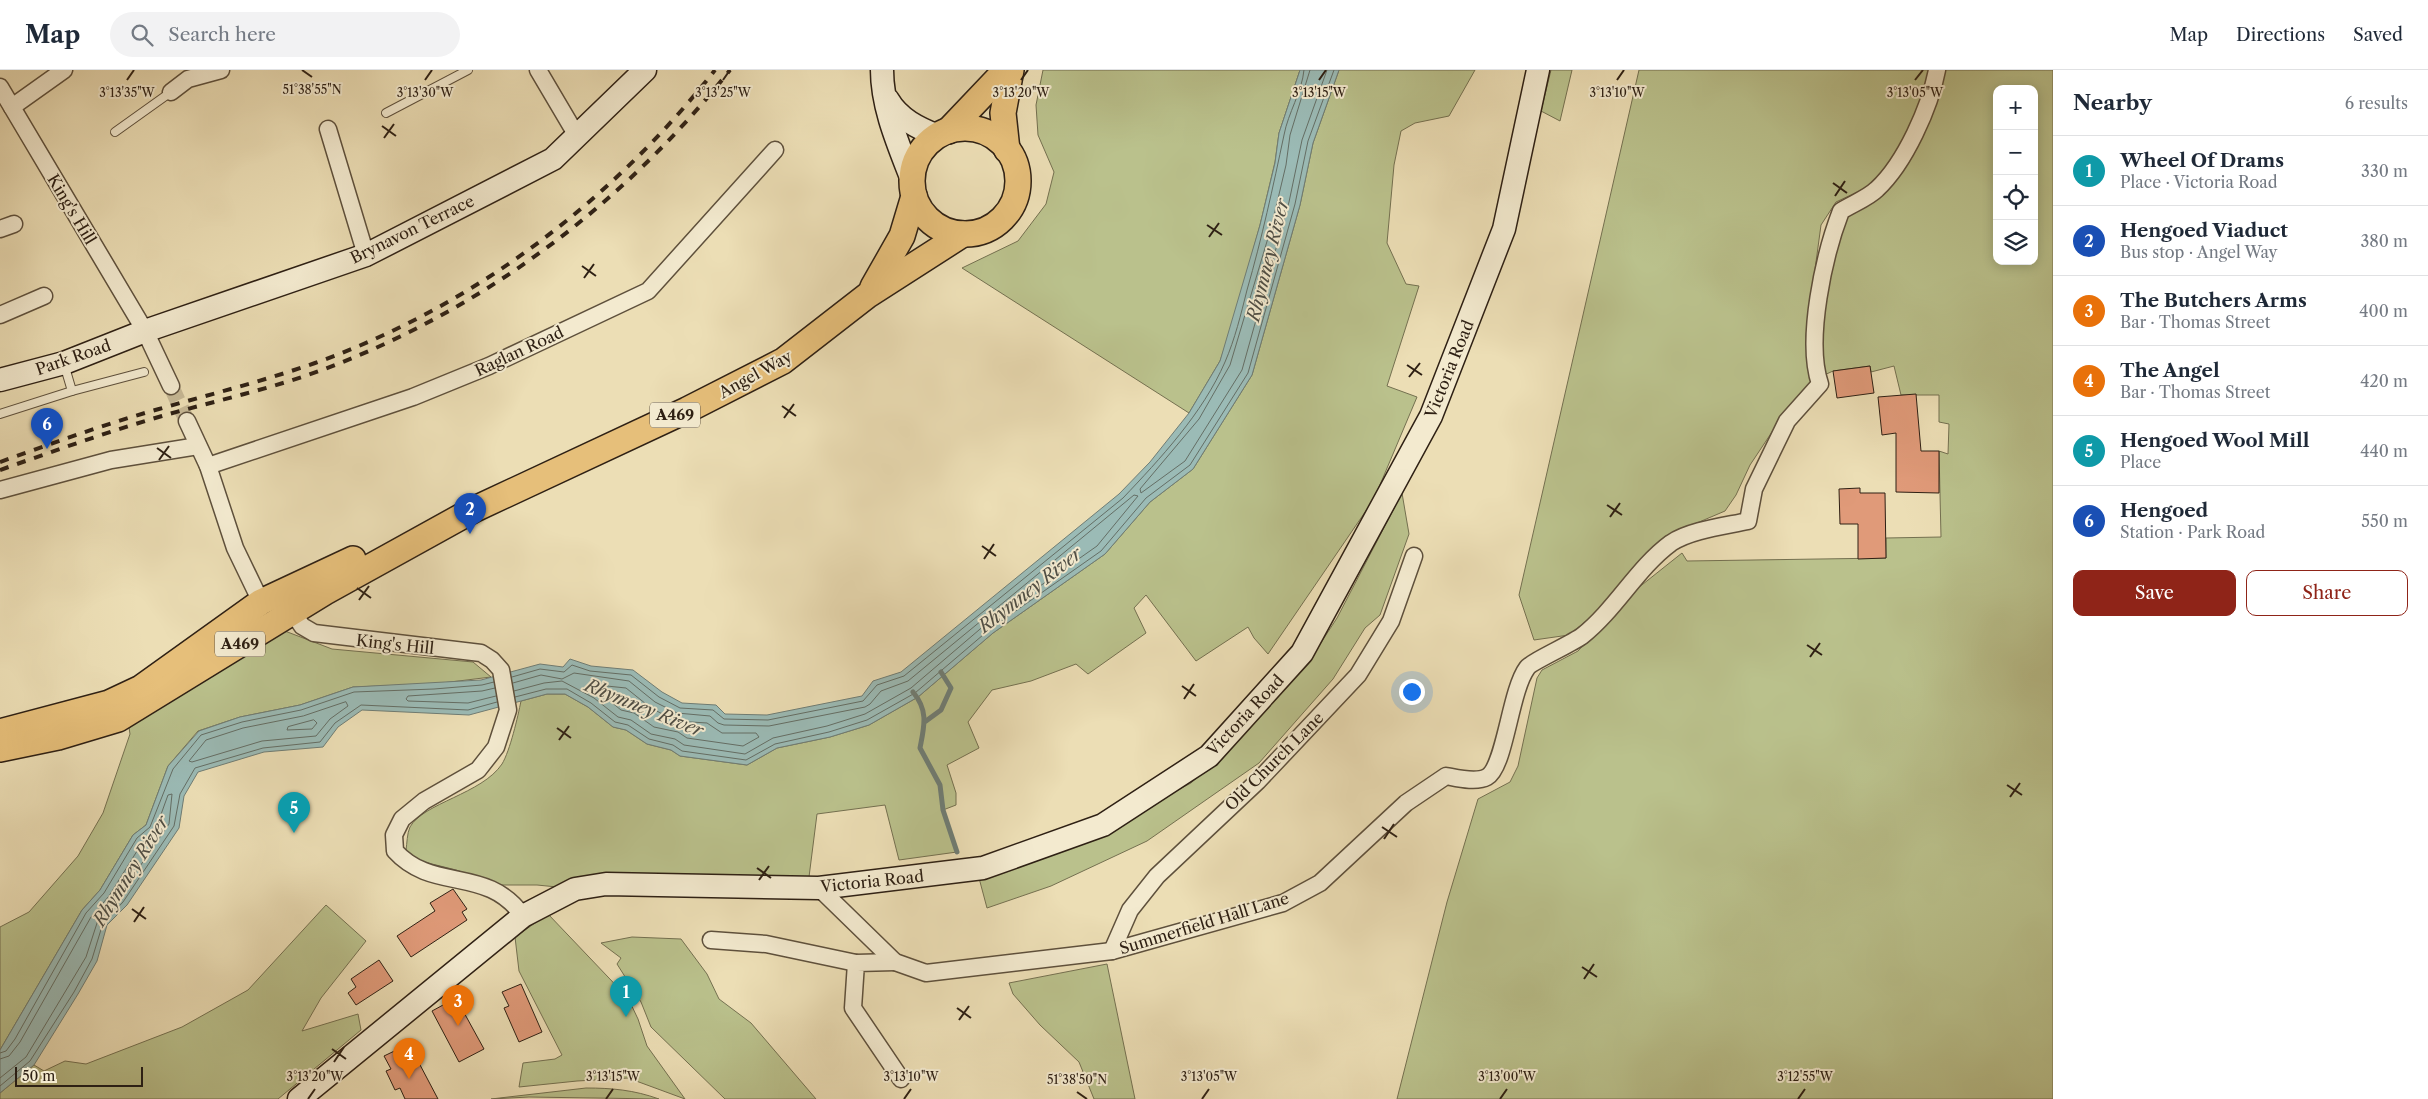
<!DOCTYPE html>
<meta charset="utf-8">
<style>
:root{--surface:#fff;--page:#f2f2f3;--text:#1f2937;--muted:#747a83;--line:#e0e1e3;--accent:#8f2418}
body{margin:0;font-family:"Libre Caslon Text",serif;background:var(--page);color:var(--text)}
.controls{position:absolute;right:15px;top:15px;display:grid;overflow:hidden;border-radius:10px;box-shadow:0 2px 12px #0003}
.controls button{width:45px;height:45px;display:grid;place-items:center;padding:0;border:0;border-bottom:1px solid var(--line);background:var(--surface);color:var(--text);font:25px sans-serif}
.scale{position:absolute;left:15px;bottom:12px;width:128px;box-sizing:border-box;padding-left:5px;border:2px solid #2e2014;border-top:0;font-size:14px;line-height:18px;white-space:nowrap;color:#2e2014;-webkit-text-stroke:4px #f3eacf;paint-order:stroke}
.you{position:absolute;left:1411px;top:621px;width:18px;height:18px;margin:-12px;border:4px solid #fff;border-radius:50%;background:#1a73e8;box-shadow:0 0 0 8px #1a73e833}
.badge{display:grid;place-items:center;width:32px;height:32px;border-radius:50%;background:var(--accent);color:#fff;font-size:16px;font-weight:700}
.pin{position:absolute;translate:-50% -41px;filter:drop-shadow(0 1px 2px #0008)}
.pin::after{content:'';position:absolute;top:26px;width:18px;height:15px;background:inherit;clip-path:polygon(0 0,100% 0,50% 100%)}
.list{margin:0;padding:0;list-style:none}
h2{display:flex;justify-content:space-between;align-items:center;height:65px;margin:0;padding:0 20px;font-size:21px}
h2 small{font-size:16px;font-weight:400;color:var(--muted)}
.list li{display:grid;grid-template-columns:32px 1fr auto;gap:15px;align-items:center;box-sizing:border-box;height:70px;padding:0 20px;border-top:1px solid var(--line)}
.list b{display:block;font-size:19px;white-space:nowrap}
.list p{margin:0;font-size:16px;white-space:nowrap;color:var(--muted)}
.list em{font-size:16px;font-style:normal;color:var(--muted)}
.actions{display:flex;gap:10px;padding:15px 20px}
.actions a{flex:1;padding:11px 0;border:1px solid var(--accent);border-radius:10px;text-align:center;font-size:18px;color:var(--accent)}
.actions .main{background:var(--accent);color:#fff}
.icon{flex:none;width:28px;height:28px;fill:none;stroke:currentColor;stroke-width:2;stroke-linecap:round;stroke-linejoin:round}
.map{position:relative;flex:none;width:2053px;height:1029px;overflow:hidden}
header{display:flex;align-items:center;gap:30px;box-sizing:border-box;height:70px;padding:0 25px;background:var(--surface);border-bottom:1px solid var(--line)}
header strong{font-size:24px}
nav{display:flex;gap:28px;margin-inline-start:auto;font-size:18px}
.search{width:350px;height:45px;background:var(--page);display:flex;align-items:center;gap:12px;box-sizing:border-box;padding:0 18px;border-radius:28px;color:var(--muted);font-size:19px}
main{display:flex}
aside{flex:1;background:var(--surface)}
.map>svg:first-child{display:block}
.green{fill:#bac18c;stroke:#747050;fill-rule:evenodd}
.water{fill:#9bbbb6;stroke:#6f7d75}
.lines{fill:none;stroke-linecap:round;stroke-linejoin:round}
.shore{stroke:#646e65;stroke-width:1}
.stream{stroke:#6f7d75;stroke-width:5}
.building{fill:#e09a79;stroke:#2e2014}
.street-tunnel{stroke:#c6b895;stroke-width:16;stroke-dasharray:16 8;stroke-linecap:butt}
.lane-casing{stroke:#5e503c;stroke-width:10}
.street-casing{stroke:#5e503c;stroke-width:19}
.secondary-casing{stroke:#2e2014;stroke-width:25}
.primary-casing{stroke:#2e2014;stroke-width:28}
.lane{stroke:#f3eacf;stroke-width:8}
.street{stroke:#f3eacf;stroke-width:16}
.secondary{stroke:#f3eacf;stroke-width:22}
.primary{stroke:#e6bf7a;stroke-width:25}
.rail{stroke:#2e2014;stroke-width:4;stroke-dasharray:9 9;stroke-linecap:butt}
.ticks{fill:none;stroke:#2e2014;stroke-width:2}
.labels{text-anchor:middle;stroke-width:4;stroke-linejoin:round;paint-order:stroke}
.shield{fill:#f3eacf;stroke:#695d4c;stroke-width:1}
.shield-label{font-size:15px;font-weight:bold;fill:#2e2014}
.street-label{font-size:16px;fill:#2e2014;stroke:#f3eacf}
.water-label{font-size:18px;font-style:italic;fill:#4f4e45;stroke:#f3eacf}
.ticks-label{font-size:12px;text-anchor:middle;fill:#2e2014;stroke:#f3eacf;stroke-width:4;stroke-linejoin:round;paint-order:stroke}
</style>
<header>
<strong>Map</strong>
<div class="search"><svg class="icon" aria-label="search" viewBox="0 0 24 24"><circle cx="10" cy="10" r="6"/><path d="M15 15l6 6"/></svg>Search here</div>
<nav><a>Map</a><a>Directions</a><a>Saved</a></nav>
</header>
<main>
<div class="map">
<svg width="2053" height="1029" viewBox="0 0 2053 1029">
<rect width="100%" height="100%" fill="#ecdeb5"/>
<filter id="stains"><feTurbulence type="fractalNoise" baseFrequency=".004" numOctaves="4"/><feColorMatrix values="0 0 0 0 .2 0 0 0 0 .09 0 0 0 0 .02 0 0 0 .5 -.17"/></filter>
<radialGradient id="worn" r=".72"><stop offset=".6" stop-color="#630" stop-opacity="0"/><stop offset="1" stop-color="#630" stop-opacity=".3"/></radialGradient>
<g class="green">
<path d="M1043 0H1300L1279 63 1275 92 1260 155 1232 257 1220 291 1189 343 962 198 1018 171 1046 134 1054 102 1038 65 1036 35Z"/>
<path d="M1339 0H1475L1449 46 1415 53 1401 61 1394 95 1387 173 1406 214 1419 216 1387 316 1417 327 1374 429 1268 584 1254 568 1248 557 1196 591 1146 525 1134 538 1146 563 1088 604 1076 594 1031 611 992 620 968 652 979 678 947 695 956 723V735L943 740 957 782 899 790 885 735 817 744 809 807 557 817 537 815H502L456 800 416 790 406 780C407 774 407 763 410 757 423 733 482 724 502 694 510 681 518 646 521 631L547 624H565L588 637 613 657 626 660 647 674 671 680 680 686 747 695 777 678 830 667 869 655 918 627 993 563 1105 484 1150 432 1193 399 1252 305 1300 135 1313 73Z"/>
<path d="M1551 0H1572L1560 51 1541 41Z"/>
<path d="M1639 0H1929L1916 47 1889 95 1870 116 1836 132 1821 155 1806 266 1812 312 1780 350 1750 395 1736 425 1725 441 1664 467 1596 543 1569 565 1534 570 1519 525Z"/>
<path d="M1943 0H2053V1029H1397L1447 832 1478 729 1510 712 1518 696 1537 608 1542 600 1578 581 1633 522 1682 483 1687 491 1886 488V468L1941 467 1939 381 1948 384 1949 354 1939 352V325H1901L1894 296 1871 302 1870 296 1833 301 1820 307 1821 260 1840 155C1853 138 1876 136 1889 119 1915 84 1928 41 1943 0ZM1997 19H2034V191H1997Z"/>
<path d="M1402 423 1409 464 1380 545 1365 558 1333 609 1259 693 1147 771 1051 816 987 838 979 808 1076 775 1191 713 1244 664 1309 591 1337 548Z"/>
<path d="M277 558 332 579 473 592 491 607 434 614 353 617 300 635 240 647 198 661 168 696 146 755 133 765 100 820 82 840 0 980V857L29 842 78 786 103 743 130 664 128 651Z"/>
<path d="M326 835 366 871 321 928 302 961 358 944 361 960 278 1029H0V1023L34 995 44 1001 65 991 86 994 182 957 248 920Z"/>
<path d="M548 844 628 928 638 949 647 976 685 1029 628 1008 577 1011 519 1017 523 993 555 989 562 985 519 901 515 867Z"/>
<path d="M632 867 681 869 707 904 719 929 751 953 816 1029H725L651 957 641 932 617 894 621 888 601 873Z"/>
<path d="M1107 894 1135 1029H1094L1079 992 1040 955 1013 924 1009 913Z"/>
<path d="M586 1018C612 1018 634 1020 659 1029L529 1027 491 1029Z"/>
</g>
<path class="water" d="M1300 0H1339L1313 73 1300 135 1252 305 1193 399 1150 432 1105 484 993 563 918 627 869 655 830 667 777 678 747 695 680 686 671 680 647 674 626 660 613 657 588 637 565 624H547L469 645 362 640 338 657 323 677 264 682 198 702 184 726 179 758 127 835 107 855 97 891 78 924 34 995 0 1023V980L82 840 100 820 133 765 146 755 168 696 199 661 240 647 300 635 353 617 481 610 540 594 563 597 570 589 591 596 633 600 662 622 682 633 716 635 725 644 767 645 862 626 873 611 901 602 1119 424 1150 392 1189 343 1220 291 1260 155 1275 93 1279 63Z"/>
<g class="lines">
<g class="shore">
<path d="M1310 0 1290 65 1286 95 1271 158 1230 295 1199 349 1140 419 1141 423 1185 391 1242 300 1289 132 1302 70 1327 0"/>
<path d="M512 607 540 599 564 602 572 595 590 601 631 605 659 627 680 638 713 640 724 649 768 650 863 631 877 615 904 606 1123 428C1160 389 1203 343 1225 292 1235 269 1241 244 1247 220 1262 168 1273 117 1284 65 1288 43 1302 22 1304 0"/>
<path d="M513 613 541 605 562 609 574 603 629 611 655 632 677 643 710 646 718 653 724 655 769 656 865 637 870 634 881 621 908 611 1134 425 1138 426 1097 476 986 554 911 618 865 644 827 656 773 668 745 684 684 675 675 669 651 664 631 650 618 647 594 628 562 611 544 613 514 621"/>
<path d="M597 615 626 618 651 638 676 651 707 653 722 663H756L759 667 743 676 687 668 678 662 654 657 634 643 621 640 595 619Z"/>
<path d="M495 618 482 621 408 626 406 629 408 631 468 633 496 626"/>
<path d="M515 627 546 619H567L591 633 615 652 628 655 649 669 673 675 682 681 746 690 775 674 829 662 867 650 915 623 990 559 1101 481 1146 428 1190 395 1248 303 1295 134 1308 71 1334 0"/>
<path d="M346 632 348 636 330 649 316 666 262 671 192 692 189 691 206 670 243 658 303 646Z"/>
<path d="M314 650 317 653 312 659 287 660 288 657Z"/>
<path d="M0 983 6 981 15 969 86 843 104 823 137 768 150 757 173 699 201 665 242 652 301 640 354 622 434 619 482 615 494 612"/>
<path d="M0 989 9 986 20 972 91 847 109 826 142 773 155 761 168 725 172 724 169 754 118 828 98 850 86 887 26 987 0 1008"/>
<path d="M0 1016 30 991 74 922 92 889 103 853 123 832 174 756 180 724 195 698 263 678 320 672 335 653 361 635 468 640 497 632"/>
</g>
<g class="stream">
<path d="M913 622C929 641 924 657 920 678L940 715 943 740 957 782"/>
<path d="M926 651 941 640 951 618 941 602"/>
</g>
</g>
<g class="building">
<path d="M1870 296 1874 323 1837 328 1833 301Z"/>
<path d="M1916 324 1921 381H1939V423L1896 422V363L1882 365 1878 327Z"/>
<path d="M1860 418V423H1885L1886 488 1858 489V454H1840L1839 419Z"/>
<path d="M453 819 467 839 462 842 467 850 411 887 397 866 435 841 430 833Z"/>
<path d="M379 890 393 911 356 935 348 923 356 917 351 909Z"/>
<path d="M521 914 542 962 519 972 504 938 509 936 502 922Z"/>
<path d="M456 928 484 979 459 992 432 941Z"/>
<path d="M409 974 438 1029H405L400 1018 395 1020 386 1001 391 999 384 986Z"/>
</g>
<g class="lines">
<path class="street-tunnel" d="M171 316 187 351"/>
<defs>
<g id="lane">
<path d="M386 43 468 0"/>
<path d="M115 62 171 22"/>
<path d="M64 294 72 321"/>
<path d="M0 344 72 321 144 302"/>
</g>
<g id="street">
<path d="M538 0 577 66"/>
<path d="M0 17 145 261 171 316"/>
<path d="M171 22 188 9 221 0"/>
<path d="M12 37 64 0"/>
<path d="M328 59 366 185"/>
<path d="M0 159 14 154"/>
<path d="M0 245 44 226"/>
<path d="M187 351 208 396 235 478 261 532"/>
<path d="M208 396 413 327 489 296 648 221 775 80"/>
<path d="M0 420 111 390 198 376"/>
<path d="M292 541 302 556 314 563 481 583 492 590 501 600 508 640 496 677 478 700 424 731 402 749 394 765 395 781C433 823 487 795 523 846"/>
<path d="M819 818 895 892 926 903 1112 881 1283 833 1320 813 1406 733 1446 706C1457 708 1476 713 1487 707 1505 697 1510 621 1527 598 1531 592 1571 574 1582 566 1616 539 1637 498 1671 473 1690 460 1725 456 1748 451L1754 419 1787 351 1820 314C1805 270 1824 185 1841 141 1852 134 1868 128 1877 119 1905 93 1930 37 1937 0"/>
<path d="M711 870 766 874 856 893"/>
<path d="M1112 881 1130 840 1157 806 1258 711 1358 605 1391 551 1414 486"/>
<path d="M895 892 856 893 853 938 901 1009"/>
</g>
<g id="secondary">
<path d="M882 0C882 38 899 76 912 110"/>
<path d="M888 30C899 49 918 58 938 66"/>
<path d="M0 310 64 293 145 261 366 185 553 89 645 0"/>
<path d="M299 1029 523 846 575 819 606 814 819 818 983 798 1103 755 1209 686 1302 583 1431 346 1504 159 1538 0"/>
</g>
<g id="primary">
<circle cx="965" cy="111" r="53"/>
<path d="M948 61 1006 0"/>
<path d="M1007 80 1003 43 1011 0"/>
<path d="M873 217 902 166 914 126"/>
<path d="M0 662 109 633 141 618 261 532 353 489"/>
<path d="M0 679 58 667 118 649 325 522 475 439 687 340 783 291 868 225 963 164"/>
</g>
</defs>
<use href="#lane" class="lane-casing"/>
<use href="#street" class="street-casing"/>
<use href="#secondary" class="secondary-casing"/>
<use href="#primary" class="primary-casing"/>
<use href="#lane" class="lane"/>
<use href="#street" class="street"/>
<use href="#secondary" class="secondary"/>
<use href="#primary" class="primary"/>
<g class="rail">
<path d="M0 392C53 373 105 354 159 339 211 324 264 311 315 293 473 237 612 131 715 0"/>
<path d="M0 400C54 381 107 362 162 346 215 331 270 319 322 300 483 240 624 134 730 0"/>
</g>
</g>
<path class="ticks" d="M302 0 312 7M127 10 134 0M425 10 432 0M723 10 730 0M1021 10 1028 0M1319 10 1326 0M1617 10 1624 0M1915 10 1923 0M382 56 396 66M384 68 394 54M1833 113 1847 123M1835 126 1845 111M1207 155 1222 165M1209 167 1219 153M582 196 596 206M584 208 594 194M1407 295 1422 305M1409 307 1420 293M782 336 796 346M784 348 794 334M157 378 171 388M159 390 169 376M1607 435 1622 445M1610 447 1620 433M982 476 996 486M984 489 994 474M357 518 371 528M359 530 369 516M1807 575 1822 585M1810 587 1820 573M1182 616 1196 626M1184 629 1194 614M557 658 571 668M559 670 569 656M2007 715 2022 725M2010 727 2020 713M1382 757 1397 767M1384 769 1394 754M757 798 771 808M759 810 769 796M132 839 146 849M134 852 144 837M1582 897 1597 907M1584 909 1594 894M957 938 971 948M959 950 969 936M332 979 346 989M334 992 344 977M1077 1022 1087 1029M308 1029 315 1019M606 1029 613 1019M904 1029 911 1019M1202 1029 1209 1019M1500 1029 1507 1019M1798 1029 1805 1019"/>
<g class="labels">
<g class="shield">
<rect x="650" y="332.5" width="50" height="25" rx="4"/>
<rect x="215" y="561.5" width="50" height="25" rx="4"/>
</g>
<g class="shield-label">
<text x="675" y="350">A469</text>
<text x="240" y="579">A469</text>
</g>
<g class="street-label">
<text transform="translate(72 139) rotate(59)" y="6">King's Hill</text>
<text transform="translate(412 159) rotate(-26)" y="6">Brynavon Terrace</text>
<text transform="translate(519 281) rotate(-25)" y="6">Raglan Road</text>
<text transform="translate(73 287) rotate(-19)" y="6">Park Road</text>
<text transform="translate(1449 299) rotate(-68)" y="6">Victoria Road</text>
<text transform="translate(755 304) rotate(-29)" y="6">Angel Way</text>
<text transform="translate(395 574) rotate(6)" y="6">King's Hill</text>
<text transform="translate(1245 645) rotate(-47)" y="6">Victoria Road</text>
<text transform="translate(1274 691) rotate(-45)" y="6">Old Church Lane</text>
<text transform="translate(872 811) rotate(-6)" y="6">Victoria Road</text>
<text transform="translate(1204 853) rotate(-17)" y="6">Summerfield Hall Lane</text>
</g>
<g class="water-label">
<text transform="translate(1268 190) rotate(-76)" y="6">Rhymney River</text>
<text transform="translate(1030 520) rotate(-38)" y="6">Rhymney River</text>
<text transform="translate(644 638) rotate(22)" y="6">Rhymney River</text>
<text transform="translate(131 801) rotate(-58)" y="6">Rhymney River</text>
</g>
</g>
<g class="ticks-label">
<text x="312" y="24">51°38'55"N</text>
<text x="127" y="27">3°13'35"W</text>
<text x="425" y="27">3°13'30"W</text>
<text x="723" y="27">3°13'25"W</text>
<text x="1021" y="27">3°13'20"W</text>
<text x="1319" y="27">3°13'15"W</text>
<text x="1617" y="27">3°13'10"W</text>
<text x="1915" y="27">3°13'05"W</text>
<text x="315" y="1011">3°13'20"W</text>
<text x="613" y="1011">3°13'15"W</text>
<text x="911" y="1011">3°13'10"W</text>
<text x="1209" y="1011">3°13'05"W</text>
<text x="1507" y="1011">3°13'00"W</text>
<text x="1805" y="1011">3°12'55"W</text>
<text x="1077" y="1014">51°38'50"N</text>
</g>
<rect width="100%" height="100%" filter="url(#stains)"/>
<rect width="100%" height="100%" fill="url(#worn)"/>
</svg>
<div class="controls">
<button>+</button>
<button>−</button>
<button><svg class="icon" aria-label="locate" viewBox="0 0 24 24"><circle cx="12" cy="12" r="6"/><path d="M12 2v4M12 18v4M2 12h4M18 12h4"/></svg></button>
<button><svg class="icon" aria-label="layers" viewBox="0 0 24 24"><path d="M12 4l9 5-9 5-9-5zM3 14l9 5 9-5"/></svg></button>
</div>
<div class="scale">50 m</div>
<div class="you"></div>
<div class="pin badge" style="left:626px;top:947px;background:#0f9aa8">1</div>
<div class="pin badge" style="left:470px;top:464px;background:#1a4fb4">2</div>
<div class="pin badge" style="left:458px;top:956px;background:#e8710a">3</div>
<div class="pin badge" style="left:409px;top:1009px;background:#e8710a">4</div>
<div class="pin badge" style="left:294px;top:763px;background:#0f9aa8">5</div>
<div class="pin badge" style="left:47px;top:379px;background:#1a4fb4">6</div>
</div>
<aside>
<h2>Nearby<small>6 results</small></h2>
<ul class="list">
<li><span class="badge" style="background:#0f9aa8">1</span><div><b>Wheel Of Drams</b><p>Place · Victoria Road</p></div><em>330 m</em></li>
<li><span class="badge" style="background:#1a4fb4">2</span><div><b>Hengoed Viaduct</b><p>Bus stop · Angel Way</p></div><em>380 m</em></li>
<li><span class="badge" style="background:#e8710a">3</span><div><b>The Butchers Arms</b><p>Bar · Thomas Street</p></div><em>400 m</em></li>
<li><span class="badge" style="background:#e8710a">4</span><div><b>The Angel</b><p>Bar · Thomas Street</p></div><em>420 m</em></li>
<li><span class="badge" style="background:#0f9aa8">5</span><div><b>Hengoed Wool Mill</b><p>Place</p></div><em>440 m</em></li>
<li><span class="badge" style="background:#1a4fb4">6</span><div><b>Hengoed</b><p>Station · Park Road</p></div><em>550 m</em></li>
</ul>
<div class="actions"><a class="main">Save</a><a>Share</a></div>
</aside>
</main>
